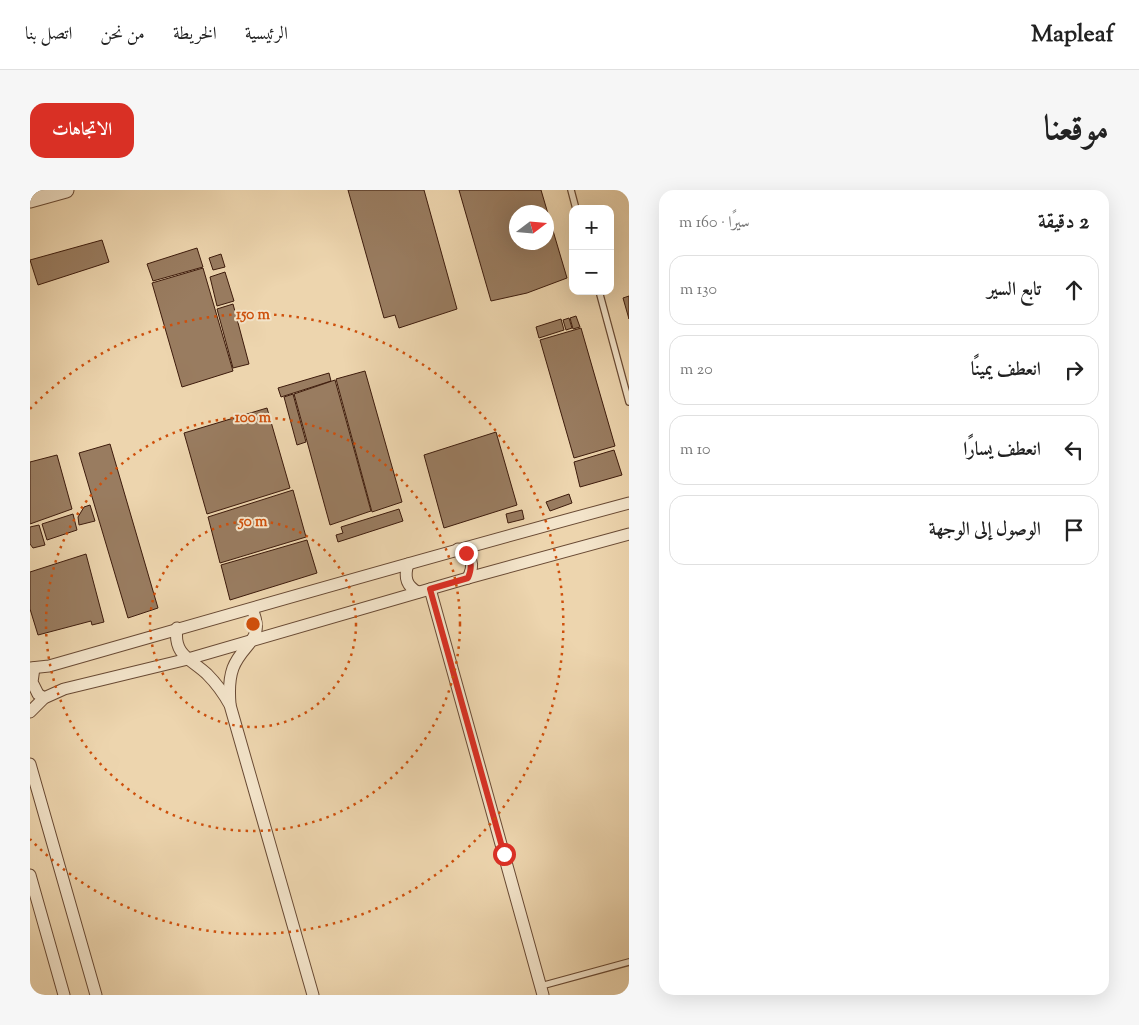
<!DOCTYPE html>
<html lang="ar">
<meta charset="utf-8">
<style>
:root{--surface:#fff;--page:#f6f6f6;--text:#222;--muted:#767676;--line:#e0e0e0;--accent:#d93025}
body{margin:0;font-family:"Sorts Mill Goudy",Amiri,serif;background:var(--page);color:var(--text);direction:rtl}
.controls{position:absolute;right:15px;top:15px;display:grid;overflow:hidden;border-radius:10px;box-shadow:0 5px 20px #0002}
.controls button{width:45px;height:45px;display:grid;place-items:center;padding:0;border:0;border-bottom:1px solid var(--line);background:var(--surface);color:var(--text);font:25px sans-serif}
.compass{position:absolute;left:479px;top:15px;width:45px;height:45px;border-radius:50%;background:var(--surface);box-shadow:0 5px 20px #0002;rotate:74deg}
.stop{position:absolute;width:15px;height:15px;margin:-11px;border:4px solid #d93025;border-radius:50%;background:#fff}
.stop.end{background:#d93025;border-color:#fff;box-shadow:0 1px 5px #0008}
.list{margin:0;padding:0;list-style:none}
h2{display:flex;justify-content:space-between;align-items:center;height:65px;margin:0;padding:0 20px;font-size:21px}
h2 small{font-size:16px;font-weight:400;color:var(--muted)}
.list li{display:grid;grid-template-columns:32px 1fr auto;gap:15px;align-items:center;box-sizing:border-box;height:70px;margin:0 10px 10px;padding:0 10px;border:1px solid var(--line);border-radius:15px}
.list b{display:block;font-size:19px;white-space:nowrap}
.list em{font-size:16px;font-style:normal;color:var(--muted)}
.icon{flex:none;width:28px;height:28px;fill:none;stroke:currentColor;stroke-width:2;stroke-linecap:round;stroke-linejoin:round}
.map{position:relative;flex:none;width:599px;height:805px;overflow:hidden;direction:ltr;border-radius:15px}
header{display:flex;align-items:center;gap:30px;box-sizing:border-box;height:70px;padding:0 25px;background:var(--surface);border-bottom:1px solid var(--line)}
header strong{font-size:24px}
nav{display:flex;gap:28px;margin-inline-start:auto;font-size:18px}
.intro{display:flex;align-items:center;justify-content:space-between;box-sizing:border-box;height:120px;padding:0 30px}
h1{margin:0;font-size:35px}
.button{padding:12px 22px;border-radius:15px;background:var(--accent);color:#fff;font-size:18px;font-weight:700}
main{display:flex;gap:30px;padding:0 30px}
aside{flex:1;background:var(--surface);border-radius:15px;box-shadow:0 5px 20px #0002}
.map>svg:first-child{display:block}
.building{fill:#997c60;stroke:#3d1b0c;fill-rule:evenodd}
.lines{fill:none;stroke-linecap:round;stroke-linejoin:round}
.service-casing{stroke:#694a34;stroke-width:8}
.minor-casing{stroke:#694a34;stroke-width:13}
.tertiary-casing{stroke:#694a34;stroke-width:17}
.service{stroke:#f3e4ca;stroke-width:5.5}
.minor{stroke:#f3e4ca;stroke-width:11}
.tertiary{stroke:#f3e4ca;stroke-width:15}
.route{stroke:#d93025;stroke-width:6}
.ring{fill:none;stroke:#ce500c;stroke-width:2.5;stroke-dasharray:2.5 5}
.centre{fill:#ce500c;stroke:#f3e4ca;stroke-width:2.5}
.ring-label{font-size:15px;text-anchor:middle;font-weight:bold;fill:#ce500c;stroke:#f3e4ca;stroke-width:4;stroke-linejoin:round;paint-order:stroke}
</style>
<header>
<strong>Mapleaf</strong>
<nav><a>الرئيسية</a><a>الخريطة</a><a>من نحن</a><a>اتصل بنا</a></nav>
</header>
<div class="intro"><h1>موقعنا</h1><a class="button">الاتجاهات</a></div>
<main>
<aside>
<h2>2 دقيقة<small>سيرًا · 160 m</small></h2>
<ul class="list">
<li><svg class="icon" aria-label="ahead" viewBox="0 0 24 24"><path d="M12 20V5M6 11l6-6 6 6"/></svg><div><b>تابع السير</b></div><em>130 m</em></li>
<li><svg class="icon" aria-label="right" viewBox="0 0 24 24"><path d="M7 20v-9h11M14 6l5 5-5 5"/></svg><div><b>انعطف يمينًا</b></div><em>20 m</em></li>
<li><svg class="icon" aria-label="left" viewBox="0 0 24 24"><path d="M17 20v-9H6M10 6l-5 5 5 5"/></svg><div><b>انعطف يسارًا</b></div><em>10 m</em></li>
<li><svg class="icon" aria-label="arrive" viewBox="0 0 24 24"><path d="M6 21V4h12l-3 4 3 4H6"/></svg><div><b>الوصول إلى الوجهة</b></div></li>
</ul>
</aside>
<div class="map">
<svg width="599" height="805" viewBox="0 0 599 805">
<rect width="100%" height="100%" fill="#edd5ae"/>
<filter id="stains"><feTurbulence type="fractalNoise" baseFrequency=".004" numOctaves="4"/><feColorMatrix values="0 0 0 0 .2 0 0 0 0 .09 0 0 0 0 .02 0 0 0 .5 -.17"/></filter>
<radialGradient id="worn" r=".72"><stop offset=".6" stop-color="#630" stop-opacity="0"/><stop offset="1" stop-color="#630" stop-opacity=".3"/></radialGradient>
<g class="building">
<path d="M318 0H394L427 119 369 138 365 125 354 128Z"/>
<path d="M429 0H511L537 88 497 103 461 111ZM487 22H516V52H487Z"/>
<path d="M72 50 79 72 8 95 0 70Z"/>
<path d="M167 58 173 77 123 91 117 74Z"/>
<path d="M191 64 195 77 183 80 179 68Z"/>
<path d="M173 78 203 181 152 197 122 93Z"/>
<path d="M195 82 204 111 187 116 180 87Z"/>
<path d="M599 106V129L593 108Z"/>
<path d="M203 114 219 174 203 178 187 119Z"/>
<path d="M546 126 550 137 543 139 540 128Z"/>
<path d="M539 128 542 138 536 140 533 130Z"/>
<path d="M531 129 534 140 509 148 506 137Z"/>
<path d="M551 138 585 256 544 268 510 150Z"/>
<path d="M335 181 372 312 342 322 306 189Z"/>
<path d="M299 183 301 191 251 207 248 198Z"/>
<path d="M305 190 341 321 300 335 264 204Z"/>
<path d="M263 204 276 252 267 255 254 207Z"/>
<path d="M237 218 260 298 177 324 154 243Z"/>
<path d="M466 242 487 315 414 338 394 265Z"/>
<path d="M80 254 128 418 98 428 49 263Z"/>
<path d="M584 260 592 285 550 297 544 272Z"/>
<path d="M27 265 42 319 0 334V272Z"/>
<path d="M263 300 276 347 190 373 178 327Z"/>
<path d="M539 304 542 313 520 321 516 312Z"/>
<path d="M60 315 65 331 49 335 48 327 54 317Z"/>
<path d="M369 319 373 331 308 352 306 345 313 343 311 337Z"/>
<path d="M492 320 494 329 478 333 476 324Z"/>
<path d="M43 324 47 340 17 350 12 334Z"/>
<path d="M9 335 15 355 3 358 0 354V337Z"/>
<path d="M277 350 287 383 200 410 191 375Z"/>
<path d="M56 364 74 432 62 435 61 431 8 445 0 419V382Z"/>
</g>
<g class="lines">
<defs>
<g id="service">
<path d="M541 0 546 19"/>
<path d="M569 101 599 212"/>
<path d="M511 796 599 772"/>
</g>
<g id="minor">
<path d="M428 359C442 366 445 374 438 388"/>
<path d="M378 374C374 387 376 396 388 402"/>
<path d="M400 399 513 805"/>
<path d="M147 438C143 465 161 469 177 484 186 493 194 504 200 515L283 805"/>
<path d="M0 478 19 476C212 421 405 365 599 313"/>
<path d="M4 478 2 492 8 504 14 508"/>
<path d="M200 514C199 502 199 489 203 478 213 452 236 451 222 419"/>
<path d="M0 522 14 508 34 499 158 469 438 388 599 344"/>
<path d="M0 574 66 805"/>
<path d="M0 685 34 805"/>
</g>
<path id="tertiary" d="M0 10 36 0"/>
</defs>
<use href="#service" class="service-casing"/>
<use href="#minor" class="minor-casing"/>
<use href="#tertiary" class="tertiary-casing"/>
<use href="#service" class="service"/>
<use href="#minor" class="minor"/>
<use href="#tertiary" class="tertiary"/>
</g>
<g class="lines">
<path class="route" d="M436 363C442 372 442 378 438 388L400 399 474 664"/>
</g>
<g class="ring">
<circle cx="223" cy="434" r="103"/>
<circle cx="223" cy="434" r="207"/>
<path d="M0 219A310 310 0 1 1 0 649"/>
</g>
<circle cx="223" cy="434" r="8" class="centre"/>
<g class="ring-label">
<text x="223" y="129">150 m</text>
<text x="223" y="232">100 m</text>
<text x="223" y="336">50 m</text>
</g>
<rect width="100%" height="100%" filter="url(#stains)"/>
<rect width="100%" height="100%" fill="url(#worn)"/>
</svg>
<div class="controls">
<button>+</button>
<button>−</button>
</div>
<svg class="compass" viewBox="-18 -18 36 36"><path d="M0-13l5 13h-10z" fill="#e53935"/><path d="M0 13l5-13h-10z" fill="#767676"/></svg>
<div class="stop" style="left:474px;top:664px"></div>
<div class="stop end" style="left:436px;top:363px"></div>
</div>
</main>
